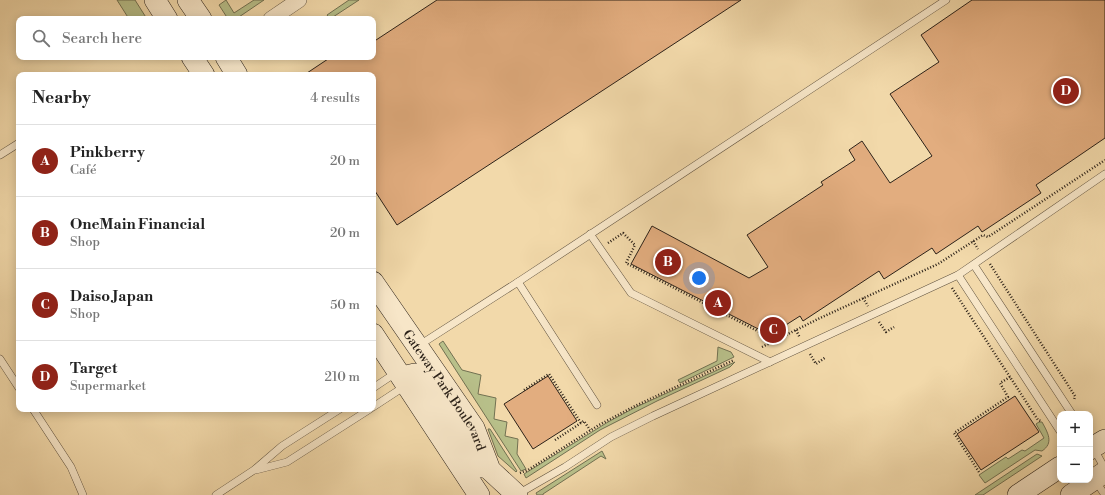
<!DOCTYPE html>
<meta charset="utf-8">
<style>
:root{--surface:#fff;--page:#f6f6f6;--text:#222;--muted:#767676;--line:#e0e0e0;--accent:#8f2418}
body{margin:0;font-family:"Libre Bodoni",serif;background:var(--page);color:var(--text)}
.controls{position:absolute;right:12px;bottom:12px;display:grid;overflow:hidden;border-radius:8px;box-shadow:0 2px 10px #0003}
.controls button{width:36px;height:36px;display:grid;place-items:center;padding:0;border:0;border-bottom:1px solid var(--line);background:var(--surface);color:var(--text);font:20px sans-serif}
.you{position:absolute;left:699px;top:278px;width:14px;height:14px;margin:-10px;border:3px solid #fff;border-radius:50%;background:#1a73e8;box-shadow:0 0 0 6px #1a73e833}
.badge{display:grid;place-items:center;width:26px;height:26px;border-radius:50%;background:var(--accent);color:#fff;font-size:13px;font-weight:700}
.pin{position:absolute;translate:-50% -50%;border:2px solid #fff;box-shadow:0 1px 4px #0006}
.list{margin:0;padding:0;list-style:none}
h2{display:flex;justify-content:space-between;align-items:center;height:52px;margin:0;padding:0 16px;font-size:17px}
h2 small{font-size:13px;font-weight:400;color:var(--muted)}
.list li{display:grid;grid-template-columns:26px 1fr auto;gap:12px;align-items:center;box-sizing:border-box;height:72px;padding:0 16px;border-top:1px solid var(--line)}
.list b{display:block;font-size:15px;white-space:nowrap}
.list p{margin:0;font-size:13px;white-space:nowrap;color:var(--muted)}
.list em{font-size:13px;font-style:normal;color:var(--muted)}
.icon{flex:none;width:22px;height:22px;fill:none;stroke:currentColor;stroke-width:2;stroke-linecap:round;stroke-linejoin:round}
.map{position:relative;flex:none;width:1105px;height:495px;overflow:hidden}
.search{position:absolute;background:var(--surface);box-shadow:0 2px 10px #0003;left:16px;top:16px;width:360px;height:44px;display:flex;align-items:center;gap:10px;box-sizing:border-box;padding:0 14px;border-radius:8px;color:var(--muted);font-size:15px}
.panel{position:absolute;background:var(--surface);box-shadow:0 2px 10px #0003;left:16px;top:72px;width:360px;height:340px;border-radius:8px}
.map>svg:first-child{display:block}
.green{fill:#b8c08a;stroke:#727152}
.building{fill:#e2ad7f;stroke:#2c2219}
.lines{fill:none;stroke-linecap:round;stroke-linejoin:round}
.lane-casing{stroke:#5e503d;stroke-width:8}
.street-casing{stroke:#5e503d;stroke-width:16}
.secondary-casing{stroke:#2c2219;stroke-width:22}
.path{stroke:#2c2219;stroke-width:2.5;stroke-dasharray:1 2;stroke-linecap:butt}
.lane{stroke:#f7e6c8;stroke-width:7}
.street{stroke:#f7e6c8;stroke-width:15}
.secondary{stroke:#f7e6c8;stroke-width:21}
.labels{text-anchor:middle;stroke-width:3.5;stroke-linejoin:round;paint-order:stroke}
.street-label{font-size:13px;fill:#2c2219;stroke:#f7e6c8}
</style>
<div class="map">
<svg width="1105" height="495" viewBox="0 0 1105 495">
<rect width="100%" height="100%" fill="#f2d9aa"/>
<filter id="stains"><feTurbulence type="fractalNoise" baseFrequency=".005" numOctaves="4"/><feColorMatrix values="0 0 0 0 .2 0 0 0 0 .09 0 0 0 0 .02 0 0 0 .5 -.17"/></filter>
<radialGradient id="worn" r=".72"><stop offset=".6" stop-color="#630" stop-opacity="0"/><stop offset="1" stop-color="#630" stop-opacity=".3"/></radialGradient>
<g class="green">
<path d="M117 0H135L147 19H129Z"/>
<path d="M226 0 234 13 254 0H264L236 19H228L219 5Z"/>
<path d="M349 0H359L330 19 327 15Z"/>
<path d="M443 341 462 370 481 375 478 394 496 398 494 419 507 422 505 436 518 439 517 454 526 469 521 471 439 344Z"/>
<path d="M718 347 731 352 734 357 680 383 678 380 717 361Z"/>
<path d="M735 362 730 367 657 401 600 430 526 478 524 474 608 422 634 408Z"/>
<path d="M1039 422H1042C1048 433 1054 443 1042 451L1035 450 985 483 979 475 1006 457 1008 459 1022 450 1025 451 1044 438 1036 424Z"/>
<path d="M488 429H490L517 471 516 472 498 456Z"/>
<path d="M602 451 606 459 601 456 543 494V495H537L536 493Z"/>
<path d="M1037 454 1042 456 983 495H975Z"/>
</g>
<g class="building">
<path d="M437 0H741L397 225 373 188V75H304L331 57H373V42Z"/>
<path d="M972 0H1105V138L1036 185 1041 193 982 232 978 226 936 254 932 248 884 279 879 271 803 321 800 316 770 335 631 264 652 226 749 278 768 267 747 235 823 185 821 182 855 160 849 150 862 141 890 183 932 156 890 94 939 62 921 35Z"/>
<path d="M548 376 577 421 533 449 504 404Z"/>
<path d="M1015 396 1039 432 981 470 957 434Z"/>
</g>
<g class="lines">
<defs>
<g id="lane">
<path d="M0 155 19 143"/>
<path d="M590 234 631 293 770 362"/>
<path d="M974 265 1072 414"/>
<path d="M958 275 1060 431"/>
<path d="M518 282 597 405"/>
<path d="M418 346 518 282 946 0"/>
<path d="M0 359 19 388"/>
<path d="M373 388 391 376 398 377"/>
<path d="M373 407 399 390 400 384"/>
<path d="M33 409 71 467 83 495"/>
<path d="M1094 449 1105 469"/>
<path d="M256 470 287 462 370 409"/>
<path d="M1095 480 1105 495"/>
<path d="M518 494 565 467 611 437 653 416 958 275 1105 174"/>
<path d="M216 495 254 470 282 446 340 409"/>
</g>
<path id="street" d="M271 19 299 0"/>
<g id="secondary">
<path d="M155 0 167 19"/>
<path d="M188 0 201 19"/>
<path d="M192 57 204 75"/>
<path d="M226 57 237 75"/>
<path id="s1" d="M373 282 474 428 490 470 517 495"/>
<path d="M373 334 479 495"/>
<path d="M402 377 415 374 423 381 479 466 482 467"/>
<path d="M1090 449 1105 440"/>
<path d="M1018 495 1060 467"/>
<path d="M1071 495 1105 472"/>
</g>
</defs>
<use href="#lane" class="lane-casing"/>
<use href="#street" class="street-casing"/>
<use href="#secondary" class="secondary-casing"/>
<g class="path">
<path d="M973 241 978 249"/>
<path d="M608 243 623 233 635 245 626 263 775 340"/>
<path d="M990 264 1075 396 1074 400"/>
<path d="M952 288 1038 420 1041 421"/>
<path d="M863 298 868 306"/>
<path d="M879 322 886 332 894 327"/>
<path d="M796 330 800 338"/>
<path d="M762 347 820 318 938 264 983 235 988 237 1105 160"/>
<path d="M810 354 816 364 826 357"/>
<path d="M524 390 549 374 581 423"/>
<path d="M555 440 584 421 590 430"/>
<path d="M979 472 954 433 1008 397 1000 383 1010 377"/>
<path d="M520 473 528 470 599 425 635 406 734 360"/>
</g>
<use href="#lane" class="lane"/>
<use href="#street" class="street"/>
<use href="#secondary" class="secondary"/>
</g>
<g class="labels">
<g class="street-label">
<text dy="5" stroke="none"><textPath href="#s1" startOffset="130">Gateway Park Boulevard</textPath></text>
</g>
</g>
<rect width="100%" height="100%" filter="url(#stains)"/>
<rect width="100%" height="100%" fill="url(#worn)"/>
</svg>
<div class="controls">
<button>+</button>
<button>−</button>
</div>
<div class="you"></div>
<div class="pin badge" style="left:718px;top:303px">A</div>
<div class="pin badge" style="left:668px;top:262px">B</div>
<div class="pin badge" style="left:773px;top:330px">C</div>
<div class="pin badge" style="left:1066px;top:91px">D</div>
<div class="search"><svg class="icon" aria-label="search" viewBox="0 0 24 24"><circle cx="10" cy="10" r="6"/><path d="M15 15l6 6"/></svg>Search here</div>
<section class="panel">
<h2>Nearby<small>4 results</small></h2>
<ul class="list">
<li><span class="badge">A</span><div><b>Pinkberry</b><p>Café</p></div><em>20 m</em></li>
<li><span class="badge">B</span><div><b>OneMain Financial</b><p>Shop</p></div><em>20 m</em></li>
<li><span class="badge">C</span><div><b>Daiso Japan</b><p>Shop</p></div><em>50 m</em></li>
<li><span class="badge">D</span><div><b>Target</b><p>Supermarket</p></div><em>210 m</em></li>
</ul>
</section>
</div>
